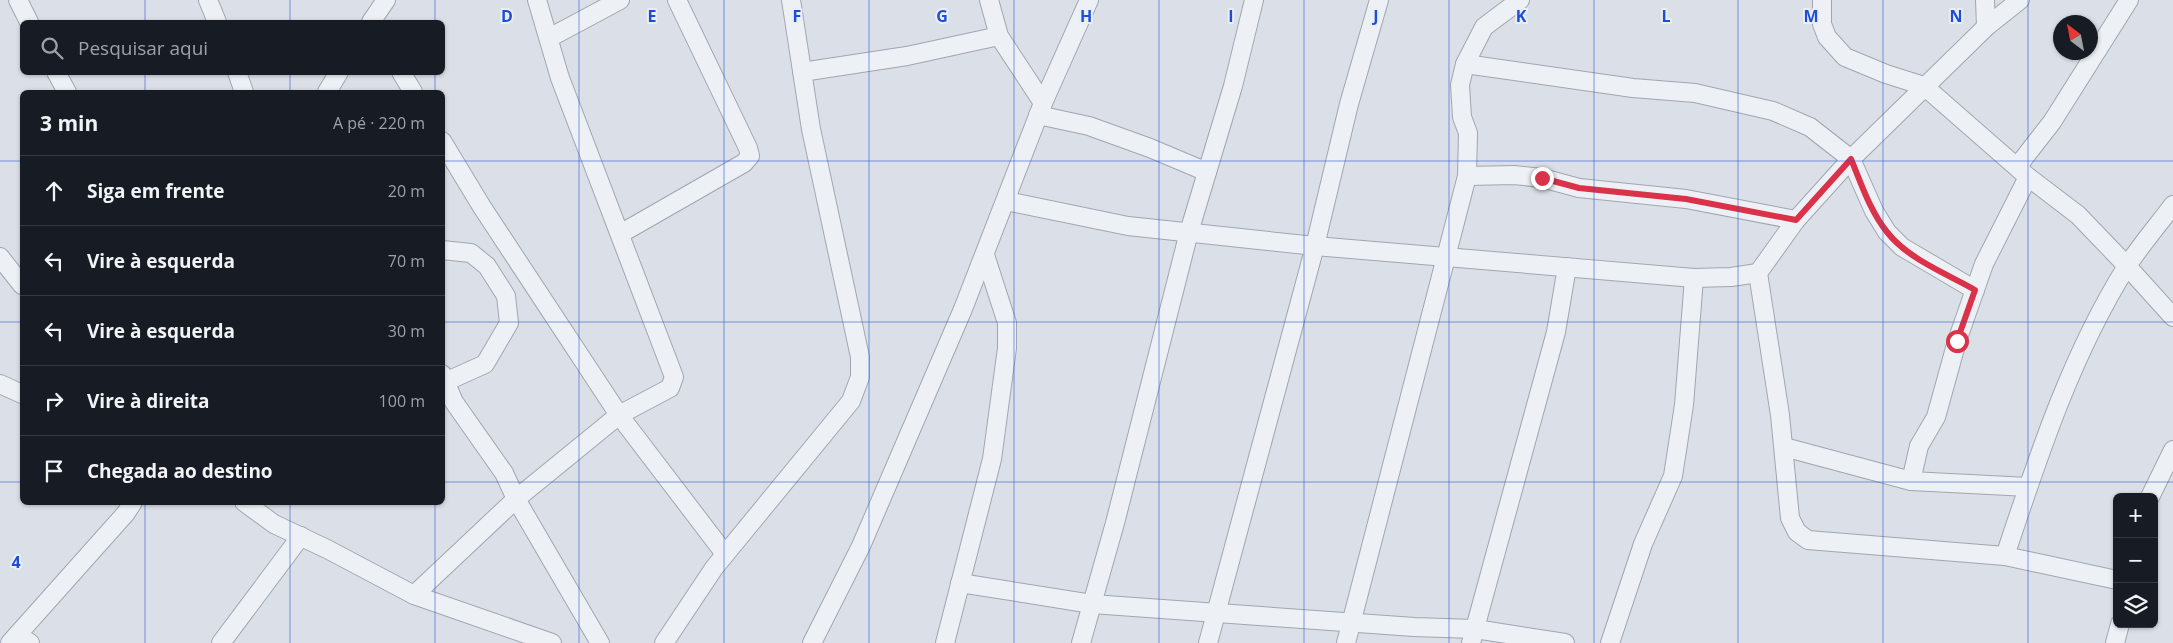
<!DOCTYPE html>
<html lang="pt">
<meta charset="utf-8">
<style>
:root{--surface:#171b24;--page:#242831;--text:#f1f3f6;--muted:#9ea1a6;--line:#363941}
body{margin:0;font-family:"Open Sans",sans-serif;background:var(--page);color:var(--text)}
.controls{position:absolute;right:15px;bottom:15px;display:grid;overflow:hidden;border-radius:8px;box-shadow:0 1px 4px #0004}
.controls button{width:45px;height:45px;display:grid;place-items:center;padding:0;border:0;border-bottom:1px solid var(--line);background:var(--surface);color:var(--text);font:25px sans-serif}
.compass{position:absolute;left:2053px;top:15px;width:45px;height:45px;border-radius:50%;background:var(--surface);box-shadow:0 1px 4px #0004;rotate:328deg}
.stop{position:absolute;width:15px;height:15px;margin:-11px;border:4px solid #d93249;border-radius:50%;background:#fff}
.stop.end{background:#d93249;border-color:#fff;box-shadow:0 1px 5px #0008}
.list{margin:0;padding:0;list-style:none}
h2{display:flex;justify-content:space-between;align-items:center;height:65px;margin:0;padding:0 20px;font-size:21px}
h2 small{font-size:16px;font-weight:400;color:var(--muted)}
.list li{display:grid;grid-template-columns:32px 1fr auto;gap:15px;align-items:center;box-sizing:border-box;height:70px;padding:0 20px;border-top:1px solid var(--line)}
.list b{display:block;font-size:19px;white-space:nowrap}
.list em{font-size:16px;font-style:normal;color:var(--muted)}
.icon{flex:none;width:28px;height:28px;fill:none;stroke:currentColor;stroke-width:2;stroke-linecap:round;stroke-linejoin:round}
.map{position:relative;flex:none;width:2173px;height:643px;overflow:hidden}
.search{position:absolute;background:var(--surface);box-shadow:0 1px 4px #0004;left:20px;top:20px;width:425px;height:55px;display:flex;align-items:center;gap:12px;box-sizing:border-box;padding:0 18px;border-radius:8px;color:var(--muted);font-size:19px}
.panel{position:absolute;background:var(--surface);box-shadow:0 1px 4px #0004;left:20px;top:90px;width:425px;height:415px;border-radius:8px}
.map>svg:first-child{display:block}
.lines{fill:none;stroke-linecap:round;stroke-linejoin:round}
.minor-casing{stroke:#a0a6b1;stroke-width:20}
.minor{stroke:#edf0f5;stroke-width:18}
.route{stroke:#d93249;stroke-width:6}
.grid{fill:none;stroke:#1d4ed8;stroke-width:1;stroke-opacity:0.55}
.grid-label{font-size:16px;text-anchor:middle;font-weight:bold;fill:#1d4ed8;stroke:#eaeef5;stroke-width:4;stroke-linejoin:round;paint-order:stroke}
</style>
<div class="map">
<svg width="2173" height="643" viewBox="0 0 2173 643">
<rect width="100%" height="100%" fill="#dbdfe7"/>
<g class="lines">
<defs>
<g id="minor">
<path d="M18 0 29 22"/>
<path d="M208 0 217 22"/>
<path d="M989 0 999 36 1043 103"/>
<path d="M1822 0V24L1827 37 1845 57 1886 74 1924 86 2028 177 2078 215 2127 266 2173 317"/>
<path d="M1985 0 1986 27"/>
<path d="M2020 0 1986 27 1851 159 1796 220 1758 273 1780 415 1790 518 1797 532 1808 540 2005 556 2117 580"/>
<path d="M371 22 386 0"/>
<path d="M549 38 620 0"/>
<path d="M1465 64 1633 88 1695 93 1773 111 1810 127 1851 159 1874 211 1887 232 1902 247 1975 290"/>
<path d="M56 72 67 92"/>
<path d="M237 72 244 92"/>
<path d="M401 72 413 92"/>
<path d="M802 72 907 56 999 36"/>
<path d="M327 92 339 72"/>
<path d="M1038 115 1089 126 1150 148 1207 172"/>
<path d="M442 141 482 207 619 415 725 554"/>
<path d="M2017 167 2052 122 2129 0"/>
<path d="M1467 176 1514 175 1542 178 1579 188 1686 199 1796 220"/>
<path d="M1006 201 1128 226 1315 246 1694 278 1731 277 1758 273"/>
<path d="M620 234 744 163 750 156 748 148 677 0"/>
<path d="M442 250 471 253 487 266 506 296 509 323 485 364 445 382"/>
<path d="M0 257 22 285"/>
<path d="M442 374 454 402 504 473 516 499 600 643"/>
<path d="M0 384 22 394"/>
<path d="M1784 447 1911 481 2028 487"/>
<path d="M1911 481 1919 446 1936 417 1957 341 1984 264 2028 177"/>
<path d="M2150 497 2173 450"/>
<path d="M244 502 274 524 327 549 414 595 552 643"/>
<path d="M2005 556C2038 457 2071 355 2127 266 2141 245 2158 225 2173 205"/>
<path d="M960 583 1092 604 1414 627 1475 629 1565 643"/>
<path d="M414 595 516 499 619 415 670 388 674 377 560 78 537 0"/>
<path d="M17 635 30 643"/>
<path d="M10 643 126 513 133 502"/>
<path d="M221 643 301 536"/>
<path d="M664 643 714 568 851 401 860 377V357L811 129 791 0"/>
<path d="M812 643 861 546 963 309 1043 103 1089 0"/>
<path d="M945 643 992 459 1007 348V323L985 255"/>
<path d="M1081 643 1115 523 1189 232 1233 86 1254 0"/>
<path d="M1208 643 1315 246 1349 104 1379 0"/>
<path d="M1346 643 1467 176 1468 133 1462 117 1460 85 1465 64 1484 27 1520 0"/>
<path d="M1471 643 1556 332 1567 267"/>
<path d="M1610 643 1643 544 1673 476 1684 405 1694 278"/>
<path d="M2115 643 2120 624"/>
</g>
</defs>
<use href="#minor" class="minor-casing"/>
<use href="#minor" class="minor"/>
</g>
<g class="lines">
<path class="route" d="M1542 178 1579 188 1686 199 1796 220 1851 159C1861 183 1870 211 1887 232 1908 259 1945 273 1975 290L1957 341"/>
</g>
<path class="grid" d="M145 0V22M290 0V22M435 0V22M579 0V643M724 0V643M869 0V643M1014 0V643M1159 0V643M1304 0V643M1449 0V643M1594 0V643M1738 0V643M1883 0V643M2028 0V643M145 72V92M290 72V92M435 72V92M0 161H22M442 161H2173M0 322H22M442 322H2173M0 482H22M442 482H2173M145 502V643M290 502V643M435 502V643"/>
<g class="grid-label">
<text x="507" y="22">D</text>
<text x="652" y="22">E</text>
<text x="797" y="22">F</text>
<text x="942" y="22">G</text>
<text x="1086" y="22">H</text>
<text x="1231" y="22">I</text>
<text x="1376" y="22">J</text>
<text x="1521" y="22">K</text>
<text x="1666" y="22">L</text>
<text x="1811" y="22">M</text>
<text x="1956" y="22">N</text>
<text x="16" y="568">4</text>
</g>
</svg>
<div class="controls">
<button>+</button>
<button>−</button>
<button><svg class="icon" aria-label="layers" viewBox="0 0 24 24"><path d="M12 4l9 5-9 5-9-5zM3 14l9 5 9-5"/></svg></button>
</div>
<svg class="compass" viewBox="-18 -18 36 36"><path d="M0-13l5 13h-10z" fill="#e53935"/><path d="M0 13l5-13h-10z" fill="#9ea1a6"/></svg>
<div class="stop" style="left:1957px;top:341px"></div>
<div class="stop end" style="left:1542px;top:178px"></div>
<div class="search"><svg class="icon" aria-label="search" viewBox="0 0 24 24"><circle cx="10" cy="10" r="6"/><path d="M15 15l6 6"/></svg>Pesquisar aqui</div>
<section class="panel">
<h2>3 min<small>A pé · 220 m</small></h2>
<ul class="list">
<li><svg class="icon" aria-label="ahead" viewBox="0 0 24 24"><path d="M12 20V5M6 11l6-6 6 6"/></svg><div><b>Siga em frente</b></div><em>20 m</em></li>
<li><svg class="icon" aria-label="left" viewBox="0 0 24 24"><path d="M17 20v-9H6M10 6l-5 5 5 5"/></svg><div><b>Vire à esquerda</b></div><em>70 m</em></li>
<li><svg class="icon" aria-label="left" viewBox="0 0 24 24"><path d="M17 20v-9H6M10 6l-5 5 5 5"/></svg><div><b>Vire à esquerda</b></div><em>30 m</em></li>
<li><svg class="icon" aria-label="right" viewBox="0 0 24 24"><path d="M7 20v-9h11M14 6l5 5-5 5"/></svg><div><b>Vire à direita</b></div><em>100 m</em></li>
<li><svg class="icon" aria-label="arrive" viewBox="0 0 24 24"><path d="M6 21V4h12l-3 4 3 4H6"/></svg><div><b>Chegada ao destino</b></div></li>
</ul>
</section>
</div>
